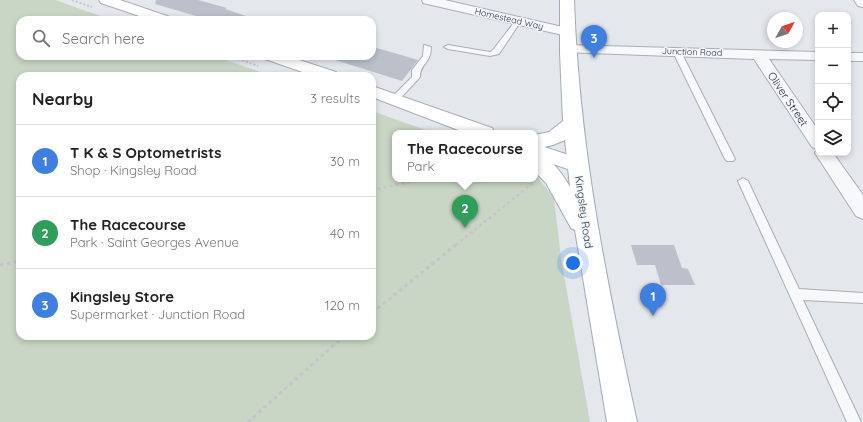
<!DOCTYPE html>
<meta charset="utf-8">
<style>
:root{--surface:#fff;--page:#f2f2f2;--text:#222;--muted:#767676;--line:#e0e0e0;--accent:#d93025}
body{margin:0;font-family:Quicksand,sans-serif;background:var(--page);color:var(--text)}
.controls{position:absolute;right:12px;top:12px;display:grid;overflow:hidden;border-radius:8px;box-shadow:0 2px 6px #0003}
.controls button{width:36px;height:36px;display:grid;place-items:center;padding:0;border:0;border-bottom:1px solid var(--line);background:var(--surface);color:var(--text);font:20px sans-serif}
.compass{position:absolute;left:767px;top:12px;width:36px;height:36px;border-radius:50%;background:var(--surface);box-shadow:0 2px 6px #0003;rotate:50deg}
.you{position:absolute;left:573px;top:263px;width:14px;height:14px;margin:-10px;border:3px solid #fff;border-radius:50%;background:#1a73e8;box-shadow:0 0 0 6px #1a73e833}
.badge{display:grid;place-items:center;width:26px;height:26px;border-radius:50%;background:var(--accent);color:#fff;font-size:13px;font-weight:700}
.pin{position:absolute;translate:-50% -33px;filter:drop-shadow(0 1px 2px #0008)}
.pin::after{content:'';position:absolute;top:21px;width:14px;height:12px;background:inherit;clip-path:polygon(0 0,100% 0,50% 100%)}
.popup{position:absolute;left:392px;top:130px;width:146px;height:52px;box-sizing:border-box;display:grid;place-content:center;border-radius:8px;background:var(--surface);filter:drop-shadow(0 1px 3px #0005);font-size:13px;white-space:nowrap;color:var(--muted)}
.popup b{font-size:15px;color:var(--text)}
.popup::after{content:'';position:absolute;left:50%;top:100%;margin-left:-8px;border:8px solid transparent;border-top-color:var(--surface)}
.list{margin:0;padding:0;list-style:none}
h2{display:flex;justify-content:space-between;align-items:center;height:52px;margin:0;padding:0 16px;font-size:17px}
h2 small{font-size:13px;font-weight:400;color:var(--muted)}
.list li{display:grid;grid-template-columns:26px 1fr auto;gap:12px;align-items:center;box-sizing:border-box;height:72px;padding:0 16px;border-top:1px solid var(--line)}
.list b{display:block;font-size:15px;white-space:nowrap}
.list p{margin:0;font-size:13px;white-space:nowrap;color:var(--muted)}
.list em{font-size:13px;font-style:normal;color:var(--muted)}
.icon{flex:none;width:22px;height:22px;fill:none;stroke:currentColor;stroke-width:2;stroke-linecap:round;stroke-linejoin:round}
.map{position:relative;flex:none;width:863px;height:422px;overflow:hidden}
.search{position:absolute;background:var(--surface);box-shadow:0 2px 6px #0003;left:16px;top:16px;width:360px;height:44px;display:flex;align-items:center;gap:10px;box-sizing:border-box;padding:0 14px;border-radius:12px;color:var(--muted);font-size:15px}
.panel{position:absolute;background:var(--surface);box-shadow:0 2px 6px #0003;left:16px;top:72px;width:360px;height:268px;border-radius:12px}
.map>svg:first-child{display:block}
.green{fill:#c9d6c5}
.building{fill:#bbc0ca}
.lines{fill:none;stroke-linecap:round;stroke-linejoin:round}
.lane-casing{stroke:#a9aeb7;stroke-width:2}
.street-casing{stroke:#a9aeb7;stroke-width:2}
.secondary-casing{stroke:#a9aeb7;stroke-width:2}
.primary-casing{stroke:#a3abb8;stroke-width:2}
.path-far2{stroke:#c2c5cb;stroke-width:2;stroke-dasharray:2 2;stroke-linecap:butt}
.path-far1{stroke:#c2c5cb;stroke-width:2.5;stroke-dasharray:3 3;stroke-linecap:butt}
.path{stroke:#c2c5cb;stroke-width:3;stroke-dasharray:3.5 3.5;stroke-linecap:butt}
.lane{fill:#f7f8fa;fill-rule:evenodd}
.street{fill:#f7f8fa;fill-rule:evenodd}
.secondary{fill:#fff;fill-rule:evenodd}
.primary{fill:#fff;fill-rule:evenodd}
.labels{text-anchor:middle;stroke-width:3;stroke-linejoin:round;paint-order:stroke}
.far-street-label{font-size:9px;fill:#2b3445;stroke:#f4f6f9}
.street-label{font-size:11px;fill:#2b3445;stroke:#f4f6f9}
</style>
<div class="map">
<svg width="863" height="422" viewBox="0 0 863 422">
<rect width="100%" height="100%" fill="#e4e7ec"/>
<path class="green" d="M0 0H55L112 20H20V56H215L272 76H20V336H372V111L434 133H395V179H535V174L554 198 561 258 590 422H0Z"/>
<g class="building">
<path d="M156 0H198L227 8 225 9 249 17 248 20H210L155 4Z"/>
<path d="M372 47 384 50 418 60 402 81 332 59V56H372Z"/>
<path d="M631 245H674L682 268 688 269 695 285H661L655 265H637Z"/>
</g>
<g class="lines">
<defs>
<g id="lane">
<path d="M516 20 521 21 499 54 490 56 448 49 444 47 448 45 490 52 493 50Z"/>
<path d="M424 45 431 47C431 64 420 63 420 77L397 102H391V98L412 77V70L423 56Z"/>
<path d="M674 50 681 52 735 159 733 161H727L725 159 673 52Z"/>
<path d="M743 178 748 181 799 289 863 293V303L803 300 861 422H847L738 181Z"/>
</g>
<g id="street">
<path d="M422 0H445L567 28 572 29 574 32 572 35 567 36 423 3Z"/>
<path d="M854 0H863V7L858 6Z"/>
<path d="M567 45 818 52V60L769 59 818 130V153H833L863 195V219L856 216 815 153 817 149 812 147 754 59 562 52 560 49 562 46Z"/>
<rect x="848" y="53" width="15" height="8"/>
</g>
<g id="secondary">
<path d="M99 0H120L170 17 172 20H151L101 3Z"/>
<path d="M263 56H287L336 72 338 76H314L265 59Z"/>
<path d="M372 86 492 128 495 133H466L372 97Z"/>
<path d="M535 144 584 160 587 165 584 170 577 172 535 158Z"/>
</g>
<path id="primary" d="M560 0H574C579 146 606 280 637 422H607L575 230 571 228 546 183 535 172V153C551 157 562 173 570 187L565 140 553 145 535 149V135L549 132 563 121 560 53Z"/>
</defs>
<use href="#lane" class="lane-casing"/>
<use href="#street" class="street-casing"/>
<use href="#secondary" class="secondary-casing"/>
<use href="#primary" class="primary-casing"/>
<g class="path-far2">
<path d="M72 0 92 7"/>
<path d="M231 56 258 66"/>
</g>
<g class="path-far1">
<path d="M372 190 424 179"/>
<path d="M456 245 533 183"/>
</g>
<g class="path">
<path d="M0 265 20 261"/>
<path d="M372 313 457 244"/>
<path d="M248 422 344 336"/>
</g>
<use href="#lane" class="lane"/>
<use href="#street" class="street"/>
<use href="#secondary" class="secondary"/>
<use href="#primary" class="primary"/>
</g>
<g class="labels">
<g class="far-street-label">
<text transform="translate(509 19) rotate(13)" y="3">Homestead Way</text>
<text transform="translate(692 52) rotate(2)" y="3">Junction Road</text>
</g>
<g class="street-label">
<text transform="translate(788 99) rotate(56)" y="4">Oliver Street</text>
<text transform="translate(584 212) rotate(82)" y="4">Kingsley Road</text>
</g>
</g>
</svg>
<div class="controls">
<button>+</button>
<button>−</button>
<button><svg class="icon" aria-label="locate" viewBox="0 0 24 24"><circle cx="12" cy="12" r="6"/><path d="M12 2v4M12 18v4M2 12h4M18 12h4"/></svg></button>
<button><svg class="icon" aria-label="layers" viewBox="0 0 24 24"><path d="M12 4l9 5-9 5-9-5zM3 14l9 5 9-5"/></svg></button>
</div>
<svg class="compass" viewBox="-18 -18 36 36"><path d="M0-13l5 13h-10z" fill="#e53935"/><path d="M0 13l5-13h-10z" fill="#767676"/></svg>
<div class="you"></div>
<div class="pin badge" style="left:653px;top:316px;background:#3f7fe0">1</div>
<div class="pin badge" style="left:465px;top:228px;background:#2e9e5b">2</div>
<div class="popup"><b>The Racecourse</b>Park</div>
<div class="pin badge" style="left:594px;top:58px;background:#3f7fe0">3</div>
<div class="search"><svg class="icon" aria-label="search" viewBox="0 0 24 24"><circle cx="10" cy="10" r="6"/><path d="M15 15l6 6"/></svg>Search here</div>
<section class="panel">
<h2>Nearby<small>3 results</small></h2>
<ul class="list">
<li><span class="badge" style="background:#3f7fe0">1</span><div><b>T K &amp; S Optometrists</b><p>Shop · Kingsley Road</p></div><em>30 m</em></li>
<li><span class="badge" style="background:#2e9e5b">2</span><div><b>The Racecourse</b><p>Park · Saint Georges Avenue</p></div><em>40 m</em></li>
<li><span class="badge" style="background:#3f7fe0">3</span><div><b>Kingsley Store</b><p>Supermarket · Junction Road</p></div><em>120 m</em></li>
</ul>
</section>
</div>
